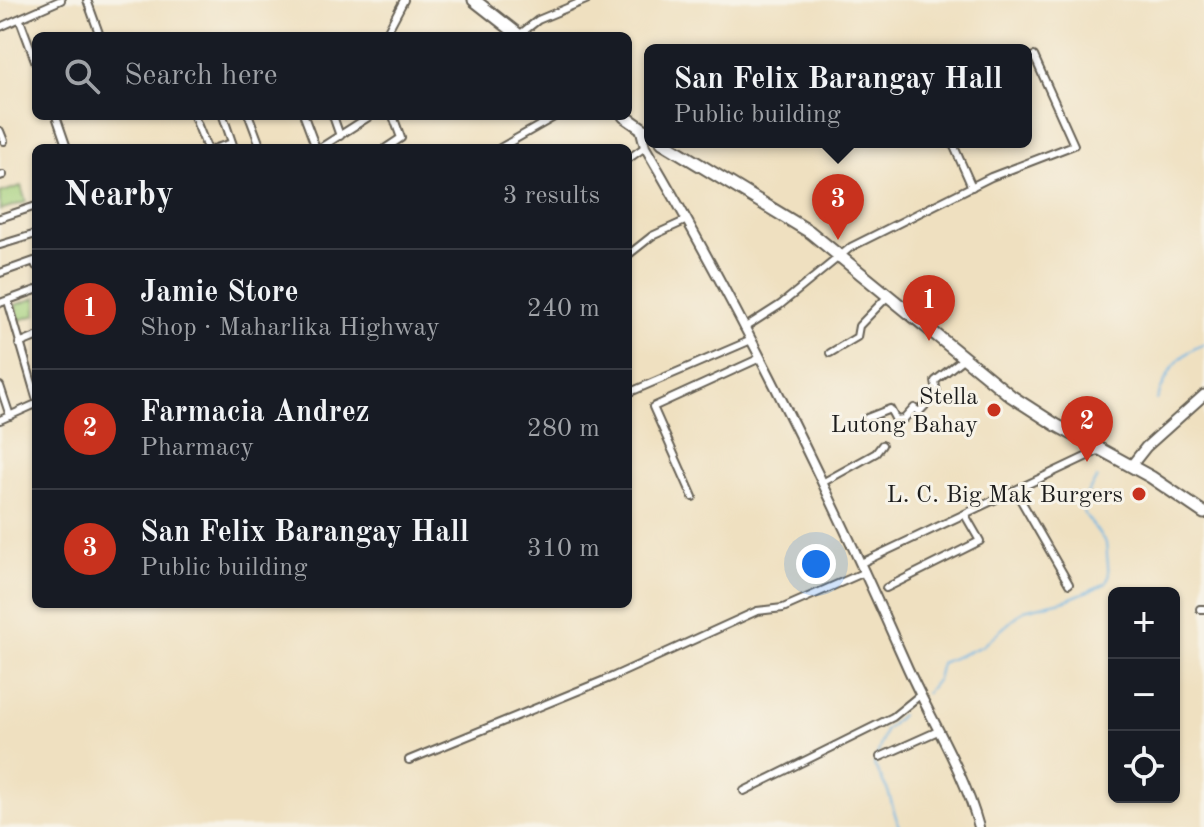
<!DOCTYPE html>
<meta charset="utf-8">
<style>
:root{--surface:#171b24;--page:#20242c;--text:#f1f3f6;--muted:#9ea1a6;--line:#363941;--accent:#c8321e}
body{margin:0;font-family:"Old Standard TT",serif;background:var(--page);color:var(--text)}
.controls{position:absolute;right:24px;bottom:24px;display:grid;overflow:hidden;border-radius:12px;box-shadow:0 2px 6px #0004}
.controls button{width:72px;height:72px;display:grid;place-items:center;padding:0;border:0;border-bottom:2px solid var(--line);background:var(--surface);color:var(--text);font:40px sans-serif}
.you{position:absolute;left:816px;top:564px;width:28px;height:28px;margin:-20px;border:6px solid #fff;border-radius:50%;background:#1a73e8;box-shadow:0 0 0 12px #1a73e833}
.badge{display:grid;place-items:center;width:52px;height:52px;border-radius:50%;background:var(--accent);color:#fff;font-size:26px;font-weight:700}
.pin{position:absolute;translate:-50% -66px;filter:drop-shadow(0 2px 4px #0008)}
.pin::after{content:'';position:absolute;top:42px;width:28px;height:24px;background:inherit;clip-path:polygon(0 0,100% 0,50% 100%)}
.popup{position:absolute;left:644px;top:44px;width:388px;height:104px;box-sizing:border-box;display:grid;place-content:center;border-radius:12px;background:var(--surface);filter:drop-shadow(0 2px 6px #0005);font-size:26px;white-space:nowrap;color:var(--muted)}
.popup b{font-size:30px;color:var(--text)}
.popup::after{content:'';position:absolute;left:50%;top:100%;margin-left:-16px;border:16px solid transparent;border-top-color:var(--surface)}
.list{margin:0;padding:0;list-style:none}
h2{display:flex;justify-content:space-between;align-items:center;height:104px;margin:0;padding:0 32px;font-size:34px}
h2 small{font-size:26px;font-weight:400;color:var(--muted)}
.list li{display:grid;grid-template-columns:52px 1fr auto;gap:24px;align-items:center;box-sizing:border-box;height:120px;padding:0 32px;border-top:2px solid var(--line)}
.list b{display:block;font-size:30px;white-space:nowrap}
.list p{margin:0;font-size:26px;white-space:nowrap;color:var(--muted)}
.list em{font-size:26px;font-style:normal;color:var(--muted)}
.icon{flex:none;width:44px;height:44px;fill:none;stroke:currentColor;stroke-width:2;stroke-linecap:round;stroke-linejoin:round}
.map{position:relative;flex:none;width:1204px;height:827px;overflow:hidden}
.search{position:absolute;background:var(--surface);box-shadow:0 2px 6px #0004;left:32px;top:32px;width:600px;height:88px;display:flex;align-items:center;gap:20px;box-sizing:border-box;padding:0 28px;border-radius:12px;color:var(--muted);font-size:30px}
.panel{position:absolute;background:var(--surface);box-shadow:0 2px 6px #0004;left:32px;top:144px;width:600px;height:464px;border-radius:12px}
.map>svg:first-child{display:block}
.green{fill:#a5d07c;stroke:#60764c;stroke-width:2}
.lines{fill:none;stroke-linecap:round;stroke-linejoin:round}
.stream{stroke:#6cb3e3;stroke-width:2}
.minor-casing{stroke:#666155;stroke-width:10}
.tertiary-casing{stroke:#666155;stroke-width:12}
.secondary-casing{stroke:#666155;stroke-width:13}
.trunk-casing{stroke:#666155;stroke-width:15}
.minor{stroke:#fff;stroke-width:6}
.tertiary{stroke:#fff;stroke-width:8}
.secondary{stroke:#fff;stroke-width:9}
.trunk{stroke:#fff;stroke-width:11}
.poi-dot{fill:#c8321e;stroke:#f7f3e8;stroke-width:3}
.labels{text-anchor:middle;stroke-width:6;stroke-linejoin:round;paint-order:stroke}
.poi-label{font-size:24px;fill:#1c1c1c;stroke:#f7f3e8;text-anchor:end}
</style>
<div class="map">
<svg width="1204" height="827" viewBox="0 0 1204 827">
<rect width="100%" height="100%" fill="#f7f3e8"/>
<filter id="ink" filterUnits="userSpaceOnUse"><feTurbulence type="fractalNoise" baseFrequency=".0125" numOctaves="2"/><feDisplacementMap in="SourceGraphic" scale="16" xChannelSelector="R" yChannelSelector="G"/><feConvolveMatrix kernelMatrix="1 2 1 2 8 2 1 2 1" color-interpolation-filters="sRGB"/></filter>
<filter id="wash" filterUnits="userSpaceOnUse"><feTurbulence type="fractalNoise" baseFrequency=".006" numOctaves="4" result="noise"/><feDisplacementMap in="SourceGraphic" scale="32" xChannelSelector="R" yChannelSelector="G"/><feGaussianBlur stdDeviation="1.8" result="paint"/><feColorMatrix in="noise" values="0 0 0 0 0 0 0 0 0 0 0 0 0 0 0 0 0 1.4 0 .05"/><feComposite in="paint" operator="in"/></filter>
<g filter="url(#wash)">
<rect width="100%" height="100%" fill="#efe0c0"/>
<g class="green">
<path d="M21 186 26 202 0 210V193Z"/>
<path d="M36 298V315L20 320 15 305Z"/>
</g>
<g class="lines">
<g class="stream">
<path d="M1157 400C1167 373 1176 355 1204 344"/>
<path d="M926 693 937 679 941 663 982 646 1024 610 1066 600 1105 584 1109 577 1106 543 1083 512 1082 502 1097 478"/>
<path d="M899 827 888 791 874 765 885 731 901 715"/>
</g>
</g>
</g>
<g filter="url(#ink)">
<g class="lines">
<defs>
<g id="minor">
<path d="M87 0 100 36"/>
<path d="M20 20 36 63"/>
<path d="M0 27 61 0"/>
<path d="M519 35 538 20 586 0"/>
<path d="M385 36 404 0"/>
<path d="M56 116 67 148"/>
<path d="M194 116 207 148"/>
<path d="M223 116 234 148"/>
<path d="M249 116 261 148"/>
<path d="M304 116 316 148"/>
<path d="M333 116 340 136"/>
<path d="M0 131 4 141"/>
<path d="M952 142 972 187"/>
<path d="M216 148 232 143"/>
<path d="M320 148 370 116"/>
<path d="M386 148 401 138 393 116"/>
<path d="M500 148 556 116"/>
<path d="M628 159 645 147"/>
<path d="M0 176 3 175"/>
<path d="M0 218 36 206"/>
<path d="M0 245 36 234"/>
<path d="M628 255 652 236 687 220"/>
<path d="M0 273 34 261 36 266"/>
<path d="M8 301 36 397"/>
<path d="M0 303 36 290"/>
<path d="M744 328 780 305 851 247 991 177 1074 145 1034 56 1026 59"/>
<path d="M19 344 36 337"/>
<path d="M830 353 857 337 859 326 888 296"/>
<path d="M0 386 10 416"/>
<path d="M628 393 749 341"/>
<path d="M867 418 890 409 896 420 904 419 914 408 919 412 937 393 935 381 964 358"/>
<path d="M0 420 36 404"/>
<path d="M822 483 876 453 882 445"/>
<path d="M1016 492 1069 584"/>
<path d="M693 497 653 407 758 359"/>
<path d="M861 563 1100 450"/>
<path d="M886 588 980 541 965 515"/>
<path d="M1200 609H1204"/>
<path d="M880 757 938 731"/>
<path d="M409 760 612 677 757 611 783 608 865 572"/>
<path d="M744 791 893 717 920 695"/>
</g>
<path id="tertiary" d="M640 127 645 147C742 312 827 486 905 662 929 717 963 768 979 827"/>
<path id="secondary" d="M1131 466 1146 447 1204 395"/>
<g id="trunk">
<path d="M474 0 520 36"/>
<path d="M624 116 650 134"/>
<path d="M662 142 810 232 1011 396 1056 425 1151 477 1204 513"/>
</g>
</defs>
<use href="#minor" class="minor-casing"/>
<use href="#tertiary" class="tertiary-casing"/>
<use href="#secondary" class="secondary-casing"/>
<use href="#trunk" class="trunk-casing"/>
<use href="#minor" class="minor"/>
<use href="#tertiary" class="tertiary"/>
<use href="#secondary" class="secondary"/>
<use href="#trunk" class="trunk"/>
</g>
</g>
<g class="poi-dot">
<circle cx="994" cy="410" r="8"/>
<circle cx="1139" cy="494" r="8"/>
</g>
<g class="labels">
<g class="poi-label">
<text x="978" y="404">Stella<tspan x="978" dy="28">Lutong Bahay</tspan></text>
<text x="1123" y="502">L. C. Big Mak Burgers</text>
</g>
</g>
</svg>
<div class="controls">
<button>+</button>
<button>−</button>
<button><svg class="icon" aria-label="locate" viewBox="0 0 24 24"><circle cx="12" cy="12" r="6"/><path d="M12 2v4M12 18v4M2 12h4M18 12h4"/></svg></button>
</div>
<div class="you"></div>
<div class="pin badge" style="left:929px;top:341px">1</div>
<div class="pin badge" style="left:1087px;top:462px">2</div>
<div class="pin badge" style="left:838px;top:240px">3</div>
<div class="popup"><b>San Felix Barangay Hall</b>Public building</div>
<div class="search"><svg class="icon" aria-label="search" viewBox="0 0 24 24"><circle cx="10" cy="10" r="6"/><path d="M15 15l6 6"/></svg>Search here</div>
<section class="panel">
<h2>Nearby<small>3 results</small></h2>
<ul class="list">
<li><span class="badge">1</span><div><b>Jamie Store</b><p>Shop · Maharlika Highway</p></div><em>240 m</em></li>
<li><span class="badge">2</span><div><b>Farmacia Andrez</b><p>Pharmacy</p></div><em>280 m</em></li>
<li><span class="badge">3</span><div><b>San Felix Barangay Hall</b><p>Public building</p></div><em>310 m</em></li>
</ul>
</section>
</div>
